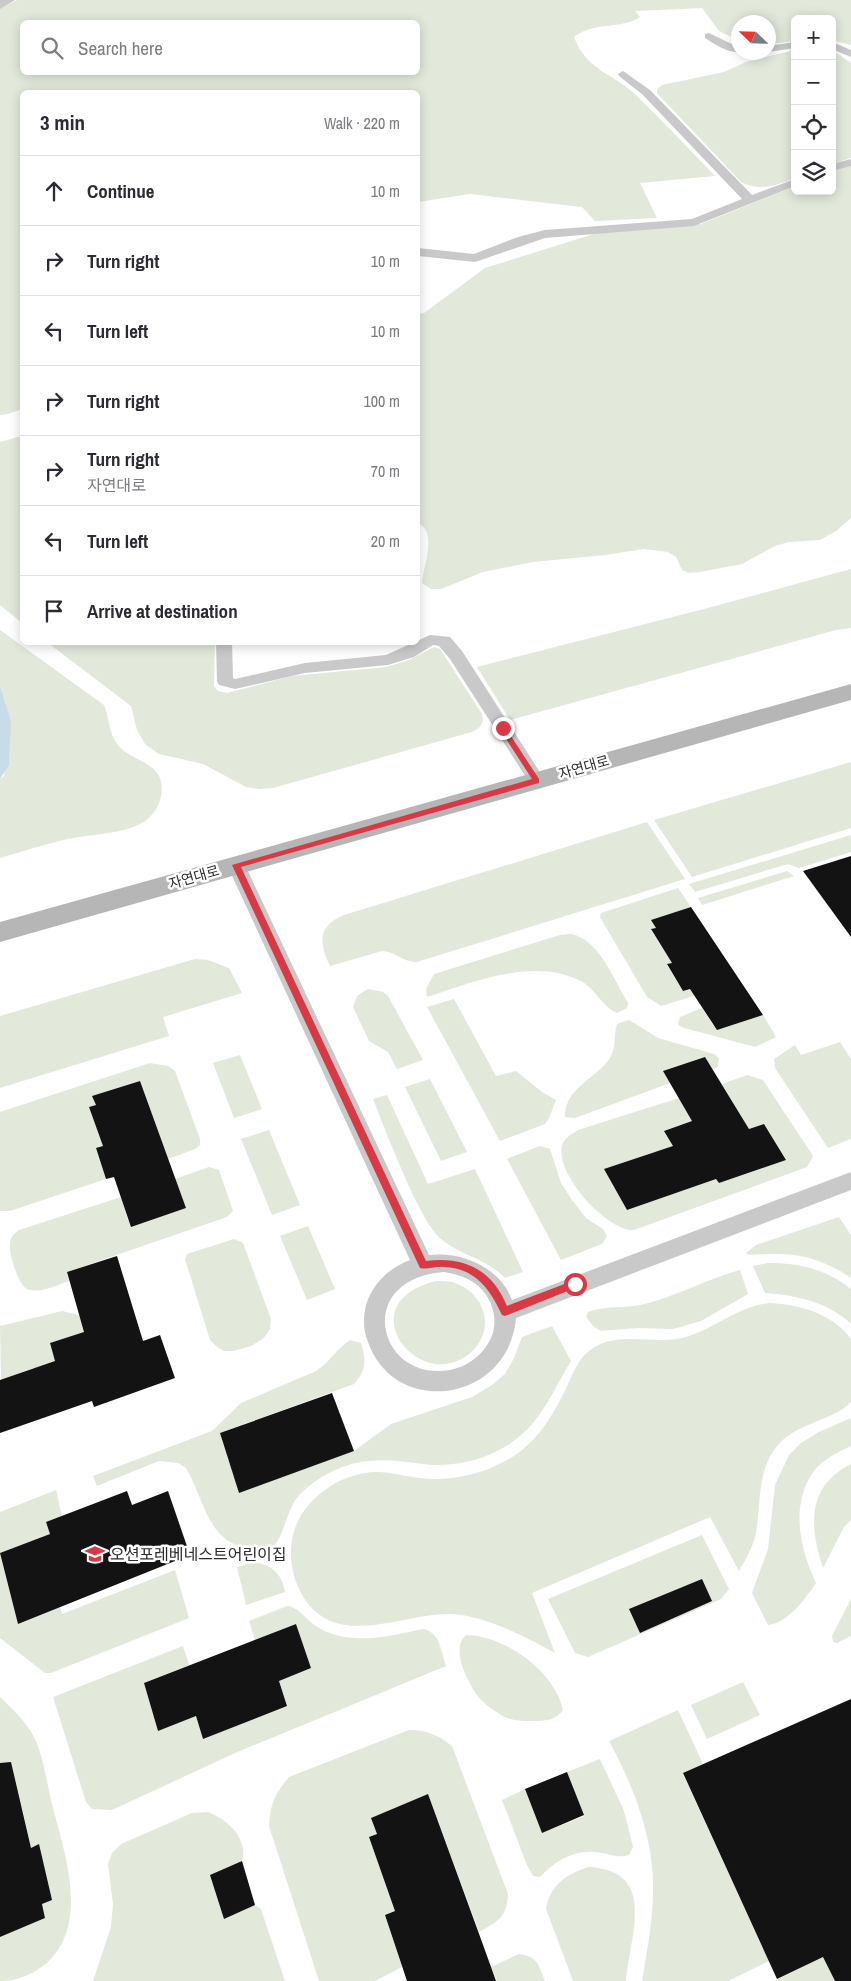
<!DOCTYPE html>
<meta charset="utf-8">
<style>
:root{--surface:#fff;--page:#f2f2f3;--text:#2b2b33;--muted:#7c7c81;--line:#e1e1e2}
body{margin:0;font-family:"Archivo Narrow","Noto Sans KR",sans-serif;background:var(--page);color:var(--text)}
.controls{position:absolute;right:15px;top:15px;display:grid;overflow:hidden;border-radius:8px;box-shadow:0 2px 12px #0003}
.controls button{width:45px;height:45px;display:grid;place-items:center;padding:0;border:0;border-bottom:1px solid var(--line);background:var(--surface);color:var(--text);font:25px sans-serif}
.compass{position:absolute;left:731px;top:15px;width:45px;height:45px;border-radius:50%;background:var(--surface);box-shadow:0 2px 12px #0003;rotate:293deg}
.stop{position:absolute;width:15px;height:15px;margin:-11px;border:4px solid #d83945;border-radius:50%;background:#fff}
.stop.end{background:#d83945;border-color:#fff;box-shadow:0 1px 5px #0008}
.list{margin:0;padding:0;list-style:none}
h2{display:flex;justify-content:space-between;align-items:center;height:65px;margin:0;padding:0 20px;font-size:21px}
h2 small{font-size:16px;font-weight:400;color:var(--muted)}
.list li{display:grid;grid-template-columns:32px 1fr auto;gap:15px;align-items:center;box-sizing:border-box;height:70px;padding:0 20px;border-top:1px solid var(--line)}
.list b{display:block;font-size:19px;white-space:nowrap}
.list p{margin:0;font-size:16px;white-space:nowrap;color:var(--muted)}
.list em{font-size:16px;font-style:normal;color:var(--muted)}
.icon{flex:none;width:28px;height:28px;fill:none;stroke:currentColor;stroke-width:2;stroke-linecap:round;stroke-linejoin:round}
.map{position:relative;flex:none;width:851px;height:1981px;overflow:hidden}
.search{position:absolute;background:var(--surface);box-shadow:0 2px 12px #0003;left:20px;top:20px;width:400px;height:55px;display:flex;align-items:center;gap:12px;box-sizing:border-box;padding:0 18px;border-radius:8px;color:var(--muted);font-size:19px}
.panel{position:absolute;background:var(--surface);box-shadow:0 2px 12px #0003;left:20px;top:90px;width:400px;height:555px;border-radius:8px}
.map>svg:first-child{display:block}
.green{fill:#e2e9db;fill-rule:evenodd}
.water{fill:#c8dbe8}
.building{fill:#131313}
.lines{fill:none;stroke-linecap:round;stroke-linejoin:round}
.lane{fill:#c9c9c9;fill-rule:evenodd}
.street{fill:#c9c9c9;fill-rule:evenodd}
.secondary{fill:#b6b6b6;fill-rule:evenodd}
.route{fill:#d83945}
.labels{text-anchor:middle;stroke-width:5;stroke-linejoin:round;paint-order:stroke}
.street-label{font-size:14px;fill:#2c2c2c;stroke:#fff}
.near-poi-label{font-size:16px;fill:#2c2c2c;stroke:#fff;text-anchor:start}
</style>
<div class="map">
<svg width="851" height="1981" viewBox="0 0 851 1981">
<rect width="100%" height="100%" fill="#fff"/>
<g class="green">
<path d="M17 0H851V45L832 40V19H795V41L771 44H769L768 22H738V40L719 31 702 8 635 11 640 17C620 30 595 21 574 37 587 72 614 73 637 96 664 122 689 149 715 176L640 183 657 218 595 221 582 207 470 194 418 202V92H22V409L8 414 0 415V8ZM22 22H418V72H22Z"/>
<path d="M795 50V178C777 185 760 192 741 182L657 93V89L662 85 724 72 746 62Z"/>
<path d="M832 50 851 63V158L832 164Z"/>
<path d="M851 165V518L836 531 820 540 789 542 775 546 742 564 700 572 689 573 682 570 676 557 668 552 644 549 605 555 533 562 483 572 441 589H431L422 583C423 566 438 532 418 523V314L424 313 485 268 600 232 701 224 795 186V191H832V171Z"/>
<path d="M22 436V623L0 605V442Z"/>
<path d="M851 569V628L836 630 510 720 477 667 708 608Z"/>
<path d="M0 630 104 705C109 717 109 733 117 744 127 758 151 761 159 776 167 793 157 816 140 824 121 834 94 834 73 838 48 843 24 851 0 858V779L4 776 11 720 0 686Z"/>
<path d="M48 643H215L214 686 218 691 227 693 292 676 386 667 409 660 434 647 440 649 482 714 483 721 480 727 472 732 273 788 259 789 246 787 203 764 159 754 145 744 137 730 131 706Z"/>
<path d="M851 762V828L692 877 654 820Z"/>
<path d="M647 822 685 879 417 962C404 963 395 951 382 951L330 966C319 943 317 926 344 915Z"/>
<path d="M851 835V852L799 868 788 864 695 892 689 884Z"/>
<path d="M787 871 794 876 702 905 698 898Z"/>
<path d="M678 888 691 907 652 920 656 928 651 930 667 955 679 960 667 965 683 991 697 986 701 994 661 1006 647 997 600 917 601 913Z"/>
<path d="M571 934C599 939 614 980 628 1003L627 1008 617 1013C602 1007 596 989 581 981 533 957 473 982 427 997L426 989 434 974 560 935Z"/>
<path d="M195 959 208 960 229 968 242 993 163 1017 169 1036 0 1088V1016Z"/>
<path d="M368 989 383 992 388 996 423 1060 397 1069 388 1052 369 1041 353 1007 357 996Z"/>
<path d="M454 999 496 1076 516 1071 542 1092 556 1100 549 1118 545 1124 500 1141 427 1007Z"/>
<path d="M702 1008 713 1025 719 1022 723 1028 763 1015 776 1037 755 1047 681 1027 678 1024 680 1017Z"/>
<path d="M629 1020 658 1038 714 1054 719 1058 718 1067 712 1069 705 1057 670 1083 575 1118 565 1117C564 1088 596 1079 610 1058 617 1047 613 1035 617 1024Z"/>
<path d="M840 1042 851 1059V1139L828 1148 775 1068 774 1059 795 1045 801 1055Z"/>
<path d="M240 1055 262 1109 234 1118 213 1063Z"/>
<path d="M150 1063 168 1066 175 1071 200 1139V1145L195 1149 168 1159 140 1081 93 1096 96 1105 89 1107 100 1137 111 1144 96 1149 106 1179 10 1211H0V1112Z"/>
<path d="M747 1075 763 1080 813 1156 807 1167 634 1230C607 1232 551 1170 563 1143 566 1137 572 1134 578 1130L679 1098 704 1127 680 1125 665 1131 678 1153 655 1152 605 1169 627 1210 716 1179 719 1183 786 1160 764 1124 749 1129 722 1084Z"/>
<path d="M430 1079 467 1152 441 1161 405 1087Z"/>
<path d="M387 1095 428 1184 475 1169 523 1272 505 1278C486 1258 460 1256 440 1238 418 1218 386 1131 373 1099Z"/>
<path d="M269 1130 300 1205 272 1215 241 1139Z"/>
<path d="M540 1146 550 1149 561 1183 572 1200 586 1218 603 1229 607 1236 602 1244 561 1260 507 1159Z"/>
<path d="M209 1167 219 1170 233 1211 227 1217 67 1272 69 1281C57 1285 40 1294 27 1289 18 1285 8 1252 10 1242 11 1236 15 1233 19 1230L121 1197 128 1220 138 1224 186 1208 175 1179Z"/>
<path d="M839 1217 851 1235V1278C816 1254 790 1252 749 1255L746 1253 756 1245Z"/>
<path d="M308 1226 335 1289 307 1300 280 1236Z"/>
<path d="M234 1239 243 1243 271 1319 270 1329 264 1338 251 1346 233 1351H224L217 1347 210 1340 185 1259 187 1254Z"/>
<path d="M768 1263C799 1263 826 1269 851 1289V1324C829 1302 795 1295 765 1293L753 1266Z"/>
<path d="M740 1270 748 1294 701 1321 673 1329 638 1328 601 1331 594 1327 586 1317 588 1312C607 1305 625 1309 645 1304 677 1296 707 1279 740 1270Z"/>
<path d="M436 1281C442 1281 450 1281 455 1283 482 1292 495 1324 476 1347 427 1404 342 1304 436 1281Z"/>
<path d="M770 1303C800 1305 832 1313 851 1339V1402C831 1422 798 1422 778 1445 757 1469 761 1503 756 1533 753 1547 746 1559 739 1571L710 1517 532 1593 555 1653C525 1637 496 1621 462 1615 414 1607 347 1650 309 1605 294 1587 287 1558 293 1535 301 1500 341 1471 379 1472 399 1473 417 1480 438 1479 461 1478 483 1473 503 1462 534 1447 550 1420 565 1391 570 1380 575 1367 582 1358 608 1328 644 1344 677 1339 712 1333 733 1307 770 1303Z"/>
<path d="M62 1311 79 1315 95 1339 69 1337 50 1343 58 1370 33 1368 1 1380 0 1326Z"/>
<path d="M552 1326 571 1361C558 1382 548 1405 533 1423 507 1454 463 1469 423 1464 387 1459 361 1456 327 1474 315 1481 300 1491 293 1504 284 1520 283 1543 266 1552 206 1547 210 1511 186 1468L178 1463 159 1461 97 1486 93 1476 212 1431 241 1403 316 1371C330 1362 336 1349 350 1340L361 1343C366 1360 367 1370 354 1384L220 1433 239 1492 354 1451 391 1424 472 1397 492 1385 505 1374 514 1358 522 1337Z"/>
<path d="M851 1418V1446C838 1452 822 1460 813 1472 790 1506 800 1549 816 1583 806 1598 788 1623 768 1625L752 1593 768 1549 775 1485 789 1455 801 1443 819 1432Z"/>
<path d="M851 1464V1520L844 1527 823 1568C809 1526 807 1486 851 1464Z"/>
<path d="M56 1490 62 1516 46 1522 50 1534 0 1553V1512Z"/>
<path d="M702 1535 729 1589 721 1599 588 1657 575 1653 548 1599Z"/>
<path d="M0 1554 18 1624 60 1607 62 1614 175 1570 189 1618 51 1673H45L0 1638Z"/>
<path d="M253 1562C272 1565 281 1572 285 1592L246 1605 237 1567Z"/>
<path d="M851 1599V1636L837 1643 833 1642 832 1636Z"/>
<path d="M287 1606C300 1607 308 1623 321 1629 353 1646 390 1636 423 1629 440 1632 441 1651 446 1666L235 1753 112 1810 92 1809 86 1802 53 1697 183 1646 189 1665 144 1683 158 1731 196 1716 203 1739 287 1705 279 1681 311 1668 296 1624 255 1640 249 1621Z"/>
<path d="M466 1635C504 1635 555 1671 563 1710 557 1719 546 1721 536 1721 524 1721 511 1721 501 1715 495 1711 487 1706 482 1701 470 1687 449 1650 466 1635Z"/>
<path d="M743 1682 760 1715 707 1739 691 1705Z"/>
<path d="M0 1697C14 1710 28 1724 36 1741 44 1760 47 1784 52 1804 64 1852 90 1921 48 1962 34 1974 18 1981 0 1981V1937L45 1918 42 1904 39 1844 31 1848 22 1808 0 1769Z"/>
<path d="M678 1710 703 1764 683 1774 769 1961 728 1981H642C648 1947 654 1913 653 1879 651 1831 632 1783 609 1741Z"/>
<path d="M409 1730C427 1730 438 1735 452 1746L508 1894C507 1918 498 1921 479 1932L428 1794 371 1818 377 1834 370 1837 403 1907 385 1915 402 1967 375 1981H319L269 1826C270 1805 275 1793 289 1777Z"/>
<path d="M600 1759 624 1811 633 1847 629 1855C619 1858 612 1855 602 1853 577 1848 557 1859 540 1877L533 1876 527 1865 502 1800 525 1789 542 1833 584 1816 567 1772Z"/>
<path d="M208 1812C227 1819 249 1839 242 1861L211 1875 224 1918 255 1905 261 1909 285 1981H93L111 1927 113 1904 108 1864 112 1853 121 1844 192 1813Z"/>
<path d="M589 1867C658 1871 630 1935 626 1981H573L546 1909C550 1885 566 1874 589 1867Z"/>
<path d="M519 1954C537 1956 539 1965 545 1981H497L491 1967Z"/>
<path d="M823 1957 835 1981H774Z"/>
</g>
<path class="water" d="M0 686 11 720 9 765 0 779Z"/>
<g class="building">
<path d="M851 856V937L803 871Z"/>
<path d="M691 907 763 1015 717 1030 690 989 683 991 667 964 672 963 651 929 656 928 651 920Z"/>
<path d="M705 1057 749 1129 764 1124 786 1160 719 1183 716 1179 627 1210 604 1169 673 1146 664 1131 692 1121 663 1071Z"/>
<path d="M140 1081 186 1208 131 1227 114 1177 106 1179 96 1148 103 1146 89 1107 96 1105 92 1096Z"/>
<path d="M117 1256 143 1341 160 1335 175 1378 94 1407 92 1401 0 1433V1380L55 1361 50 1343 84 1332 67 1272Z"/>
<path d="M332 1393 354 1451 239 1493 220 1433Z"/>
<path d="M127 1491 132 1505 168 1491 190 1555 18 1624 0 1553 50 1534 46 1522Z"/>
<path d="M702 1579 712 1601 640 1633 629 1609Z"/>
<path d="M296 1624 311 1668 279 1681 287 1706 203 1739 196 1716 158 1731 144 1683Z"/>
<path d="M851 1699V1981H835L823 1957 777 1979 683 1773Z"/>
<path d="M11 1762 31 1848 39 1844 52 1900 42 1904 45 1918 0 1937V1763Z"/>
<path d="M567 1772 584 1815 542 1833 525 1789Z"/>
<path d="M428 1794 482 1942 496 1981H407L385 1915 395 1911 369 1837 377 1834 371 1818Z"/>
<path d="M242 1861 255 1905 224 1919 210 1875Z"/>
</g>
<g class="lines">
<g class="lane">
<path d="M709 33 738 47V52H740C727 53 716 45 705 38V34Z"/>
<path d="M795 42V48L768 52V46Z"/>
<path d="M832 42 851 50V57L832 49Z"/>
<path d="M623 71 650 90 752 195 795 179V186L694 226 545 238 475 262 418 256V248L474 254 518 237 545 230 692 219 742 199 642 94 619 76 618 74Z"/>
<path d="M851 159V166L832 171V164Z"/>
<path d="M430 635 450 637 462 651 543 777 545 781 543 785H531L450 659 439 646 433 645 414 657 388 665 305 673 235 689 219 685 217 681 216 642H232L233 678 235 679 305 663 386 655Z"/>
<path d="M236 859 242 860 245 865 429 1255C461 1251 500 1267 512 1300L851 1172V1190L516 1318C509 1402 395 1419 368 1342 363 1330 363 1318 366 1305 373 1283 389 1268 410 1260L227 865 230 860ZM444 1272C454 1274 464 1276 473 1282 493 1295 502 1324 487 1345 479 1358 465 1367 450 1370 378 1383 352 1279 444 1272Z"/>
</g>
<path class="street" d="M0 0H15L0 9Z"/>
<path class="secondary" d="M851 684V700L0 942V922Z"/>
</g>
<path class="route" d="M500 727H505L539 779V783L241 867 426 1261C465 1256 492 1270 507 1306L575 1280 580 1284 578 1287 505 1316 502 1315C490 1289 475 1268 444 1267 436 1266 428 1270 420 1268L232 865 532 779 499 728Z"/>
<defs>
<symbol id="school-bare" viewBox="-9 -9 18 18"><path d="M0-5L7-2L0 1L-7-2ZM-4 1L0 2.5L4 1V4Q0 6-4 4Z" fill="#d83945" stroke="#fff" stroke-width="2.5" paint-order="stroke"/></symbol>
</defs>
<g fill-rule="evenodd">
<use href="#school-bare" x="81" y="1540" width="28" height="28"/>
</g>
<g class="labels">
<g class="street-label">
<text transform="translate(584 767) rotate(-16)" y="5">자연대로</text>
<text transform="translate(194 877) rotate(-16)" y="5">자연대로</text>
</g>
<g class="near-poi-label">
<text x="110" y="1560">오션포레베네스트어린이집</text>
</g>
</g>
</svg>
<div class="controls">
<button>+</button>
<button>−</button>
<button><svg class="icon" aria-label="locate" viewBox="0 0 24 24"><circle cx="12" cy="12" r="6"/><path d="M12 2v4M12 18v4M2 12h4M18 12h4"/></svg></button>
<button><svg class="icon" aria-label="layers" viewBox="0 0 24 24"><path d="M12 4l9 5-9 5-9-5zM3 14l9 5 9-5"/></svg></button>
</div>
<svg class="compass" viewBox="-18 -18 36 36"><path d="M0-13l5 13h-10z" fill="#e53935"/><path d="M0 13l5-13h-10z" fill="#7c7c81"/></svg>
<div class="stop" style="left:575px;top:1284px"></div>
<div class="stop end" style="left:503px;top:728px"></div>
<div class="search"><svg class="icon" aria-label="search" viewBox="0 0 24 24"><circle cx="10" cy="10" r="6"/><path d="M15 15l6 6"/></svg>Search here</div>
<section class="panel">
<h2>3 min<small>Walk · 220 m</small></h2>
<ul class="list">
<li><svg class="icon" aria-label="ahead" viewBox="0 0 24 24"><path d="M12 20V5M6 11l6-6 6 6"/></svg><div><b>Continue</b></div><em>10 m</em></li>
<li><svg class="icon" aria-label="right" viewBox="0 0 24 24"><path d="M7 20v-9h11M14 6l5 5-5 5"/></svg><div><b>Turn right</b></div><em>10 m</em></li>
<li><svg class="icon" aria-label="left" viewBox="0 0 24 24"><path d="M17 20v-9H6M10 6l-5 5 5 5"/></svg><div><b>Turn left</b></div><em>10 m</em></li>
<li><svg class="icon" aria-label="right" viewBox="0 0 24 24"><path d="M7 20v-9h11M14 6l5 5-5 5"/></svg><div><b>Turn right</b></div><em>100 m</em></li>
<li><svg class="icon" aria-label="right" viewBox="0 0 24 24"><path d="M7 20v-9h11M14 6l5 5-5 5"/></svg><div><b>Turn right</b><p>자연대로</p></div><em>70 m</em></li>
<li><svg class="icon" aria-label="left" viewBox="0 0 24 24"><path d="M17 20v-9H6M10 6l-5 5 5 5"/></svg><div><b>Turn left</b></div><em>20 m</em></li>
<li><svg class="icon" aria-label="arrive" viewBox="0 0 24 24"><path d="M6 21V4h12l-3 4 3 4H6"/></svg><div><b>Arrive at destination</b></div></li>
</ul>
</section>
</div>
